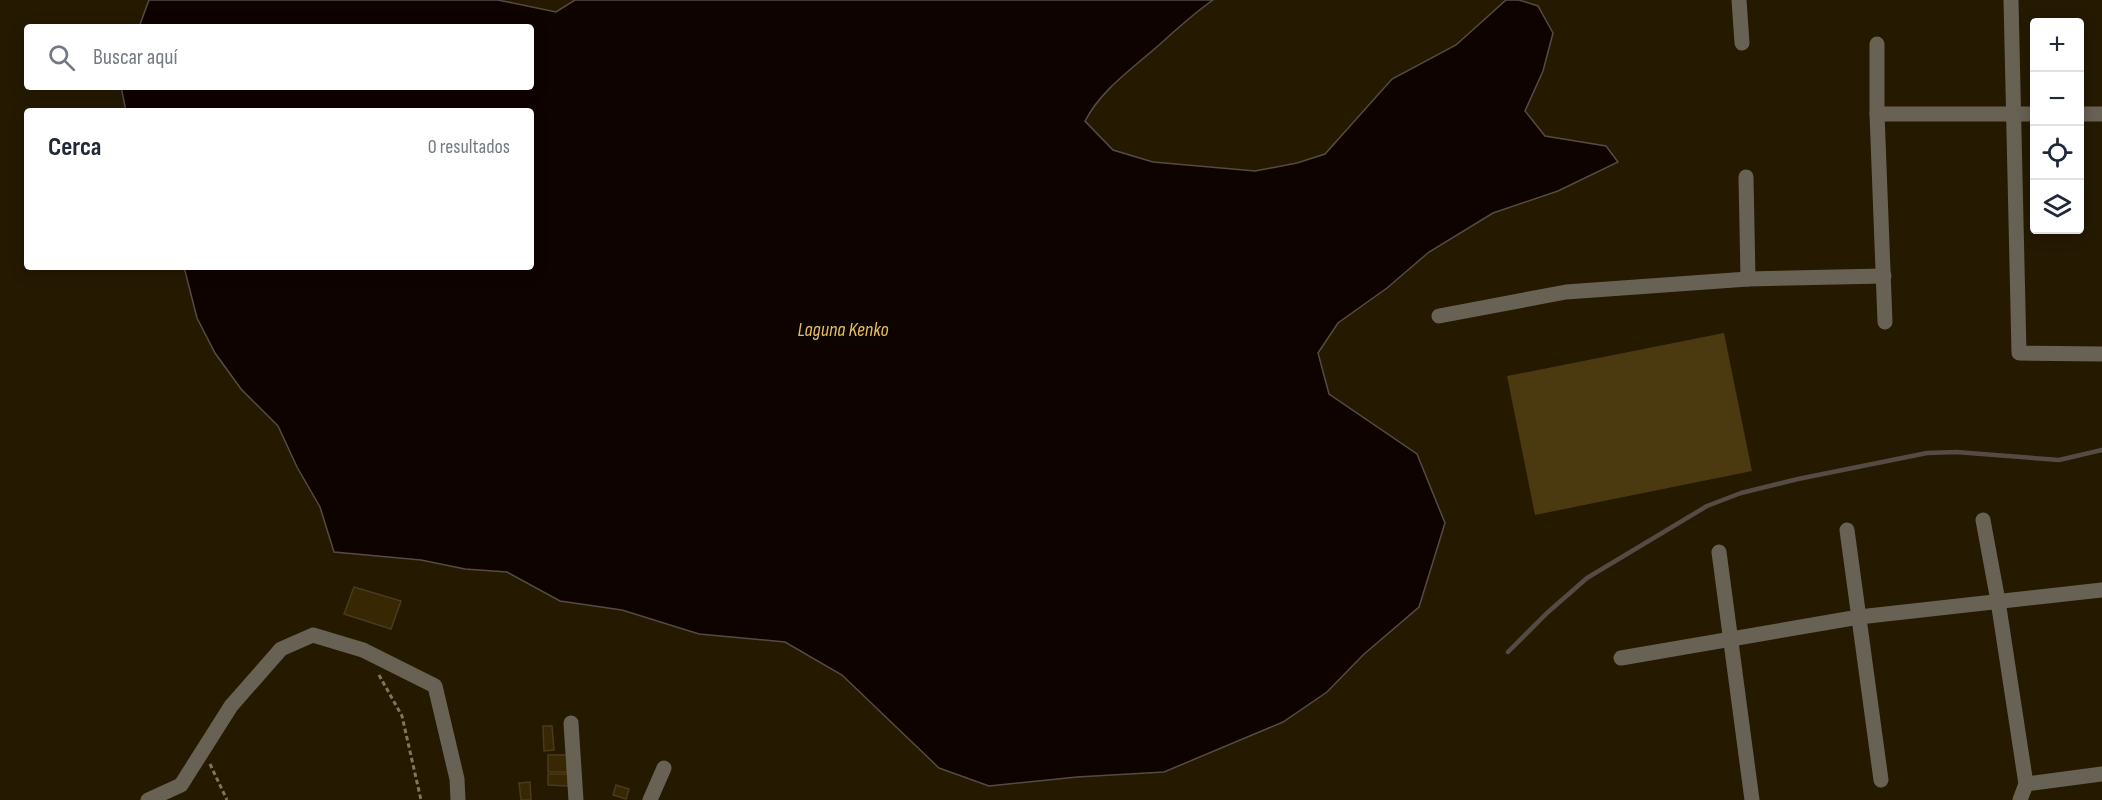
<!DOCTYPE html>
<html lang="es">
<meta charset="utf-8">
<style>
:root{--surface:#fff;--page:#f2f2f3;--text:#1f2937;--muted:#747a83;--line:#e0e1e3}
body{margin:0;font-family:"Sofia Sans Condensed",sans-serif;background:var(--page);color:var(--text)}
.controls{position:absolute;right:18px;top:18px;display:grid;overflow:hidden;border-radius:6px;box-shadow:0 3px 15px #0003}
.controls button{width:54px;height:54px;display:grid;place-items:center;padding:0;border:0;border-bottom:2px solid var(--line);background:var(--surface);color:var(--text);font:30px sans-serif}
.list{margin:0;padding:0;list-style:none}
h2{display:flex;justify-content:space-between;align-items:center;height:78px;margin:0;padding:0 24px;font-size:26px}
h2 small{font-size:20px;font-weight:400;color:var(--muted)}
.icon{flex:none;width:33px;height:33px;fill:none;stroke:currentColor;stroke-width:2;stroke-linecap:round;stroke-linejoin:round}
.map{position:relative;flex:none;width:2102px;height:800px;overflow:hidden}
.search{position:absolute;background:var(--surface);box-shadow:0 3px 15px #0003;left:24px;top:24px;width:510px;height:66px;display:flex;align-items:center;gap:15px;box-sizing:border-box;padding:0 21px;border-radius:6px;color:var(--muted);font-size:22px}
.panel{position:absolute;background:var(--surface);box-shadow:0 3px 15px #0003;left:24px;top:108px;width:510px;height:162px;border-radius:6px}
.map>svg:first-child{display:block}
.green{fill:#4b3910}
.water{fill:#0f0300;stroke:#564b44;stroke-width:1.5}
.lines{fill:none;stroke-linecap:round;stroke-linejoin:round}
.stream{stroke:#564b44;stroke-width:4.5}
.building{fill:#372702;stroke:#493b1d;stroke-width:1.5}
.path{stroke:#807560;stroke-width:3;stroke-dasharray:4.5 3;stroke-linecap:butt}
.street{stroke:#686254;stroke-width:15}
.labels{text-anchor:middle;stroke-width:6;stroke-linejoin:round;paint-order:stroke}
.water-label{font-size:20px;font-style:italic;fill:#eabe60;stroke:#0a0500}
</style>
<div class="map">
<svg width="2102" height="800" viewBox="0 0 2102 800">
<rect width="100%" height="100%" fill="#251900"/>
<path class="green" d="M1724 333 1752 471 1535 515 1507 376Z"/>
<path class="water" d="M149 0H498L556 12 575 0H1213C1193 14 1177 29 1159 45 1132 69 1102 89 1085 121L1113 150 1153 162 1255 171 1297 163 1325 154 1392 79 1456 45 1506 0H1519L1538 6 1553 33 1543 71 1525 111 1545 136 1606 146 1618 162 1558 191 1493 213 1429 252 1387 288 1338 323 1318 353 1329 394 1417 454 1445 523 1419 607 1363 655 1327 692 1283 722 1164 772 1077 777 989 786 939 768 842 675 785 642 699 634 622 610 560 601 507 572 465 569 421 560 334 552 320 507 297 467 278 426 241 389 215 353 197 318 184 267H531V111H126L121 87H531V27H139Z"/>
<g class="lines">
<path class="stream" d="M1508 652 1547 613 1587 578 1707 506 1741 493 1798 479 1927 453 1956 452 2059 460 2102 450"/>
</g>
<g class="building">
<path d="M354 587 401 601 391 629 344 614Z"/>
<path d="M543 726H552L554 750 544 751Z"/>
<rect x="548" y="755" width="19" height="17"/>
<path d="M548 774H568V786L548 785Z"/>
<path d="M530 782 531 800H521L519 783Z"/>
<path d="M616 785 629 789 626 799 613 795Z"/>
</g>
<g class="lines">
<g class="path">
<path d="M379 675 402 716 421 800"/>
<path d="M210 764 227 800"/>
</g>
<g class="street">
<path d="M1739 0 1742 43"/>
<path d="M2011 0 2019 353 2102 354"/>
<path d="M1877 44V114L1885 322"/>
<path d="M1877 114H2034"/>
<path d="M2080 114H2102"/>
<path d="M1746 177 1748 279"/>
<path d="M1439 316 1566 292 1748 279 1884 276"/>
<path d="M1983 520 1998 601 2026 784 2020 800"/>
<path d="M1847 530 1881 780"/>
<path d="M1719 552 1752 800"/>
<path d="M1621 658 1859 617 2102 590"/>
<path d="M571 723 576 800"/>
<path d="M2026 784 2102 774"/>
<path d="M148 800 181 785 231 706 281 649 313 635 363 650 435 686 457 779 458 800"/>
<path d="M650 800 664 768"/>
</g>
</g>
<g class="labels">
<g class="water-label">
<text x="843" y="336">Laguna Kenko</text>
</g>
</g>
</svg>
<div class="controls">
<button>+</button>
<button>−</button>
<button><svg class="icon" aria-label="locate" viewBox="0 0 24 24"><circle cx="12" cy="12" r="6"/><path d="M12 2v4M12 18v4M2 12h4M18 12h4"/></svg></button>
<button><svg class="icon" aria-label="layers" viewBox="0 0 24 24"><path d="M12 4l9 5-9 5-9-5zM3 14l9 5 9-5"/></svg></button>
</div>
<div class="search"><svg class="icon" aria-label="search" viewBox="0 0 24 24"><circle cx="10" cy="10" r="6"/><path d="M15 15l6 6"/></svg>Buscar aquí</div>
<section class="panel">
<h2>Cerca<small>0 resultados</small></h2>
<ul class="list">
</ul>
</section>
</div>
